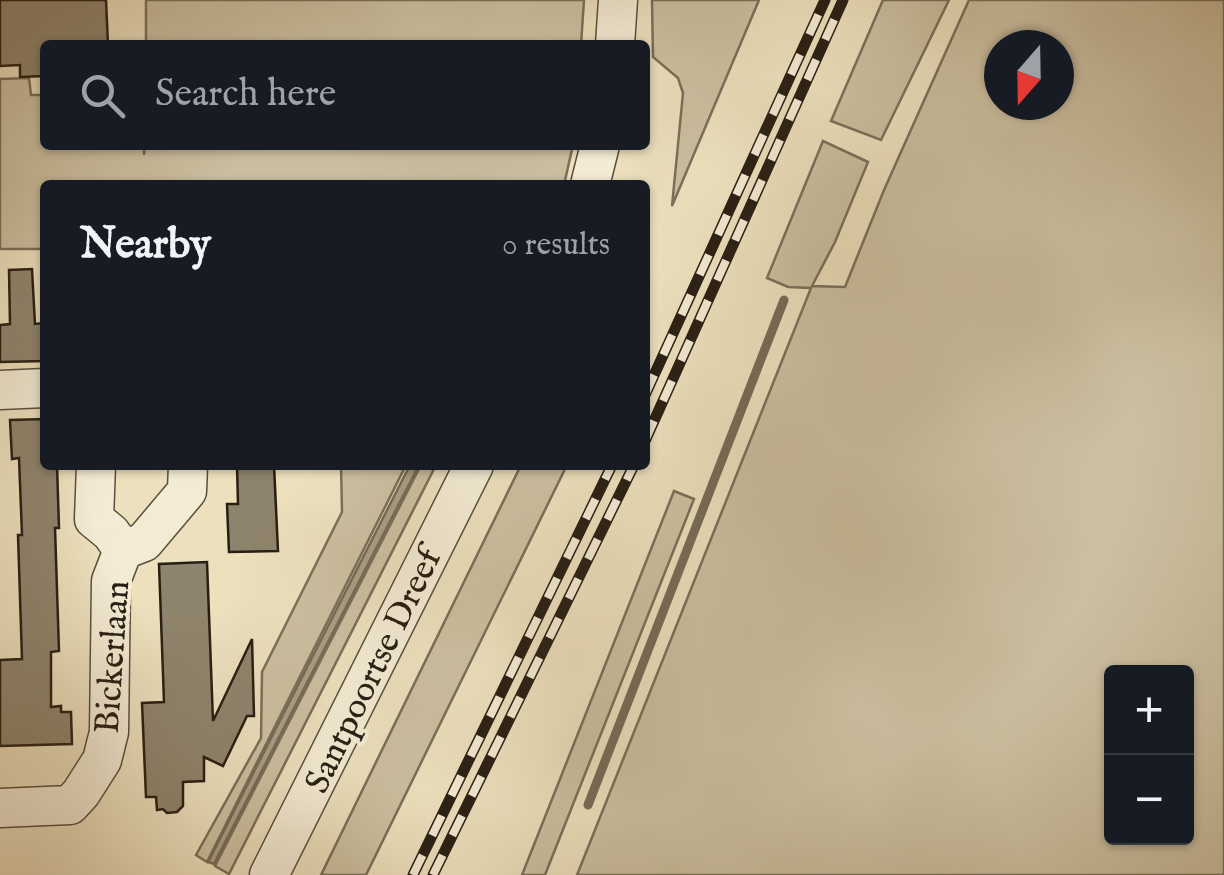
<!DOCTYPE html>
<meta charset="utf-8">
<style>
:root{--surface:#171b24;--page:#242831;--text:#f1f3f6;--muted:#9ea1a6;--line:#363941}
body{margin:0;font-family:"IM FELL English",serif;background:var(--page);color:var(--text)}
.controls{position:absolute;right:30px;bottom:30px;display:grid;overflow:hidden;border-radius:10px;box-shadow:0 2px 8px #0004}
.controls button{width:90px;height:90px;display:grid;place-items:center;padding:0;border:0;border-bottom:2px solid var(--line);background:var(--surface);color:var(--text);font:50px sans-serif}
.compass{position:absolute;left:984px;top:30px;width:90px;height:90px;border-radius:50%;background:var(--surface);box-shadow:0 2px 8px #0004;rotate:200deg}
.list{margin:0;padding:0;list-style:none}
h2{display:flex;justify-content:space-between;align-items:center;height:130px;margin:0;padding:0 40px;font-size:42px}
h2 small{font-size:32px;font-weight:400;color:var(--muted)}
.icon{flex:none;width:55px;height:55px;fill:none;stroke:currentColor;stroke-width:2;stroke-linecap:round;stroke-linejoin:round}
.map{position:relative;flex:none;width:1224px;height:875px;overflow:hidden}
.search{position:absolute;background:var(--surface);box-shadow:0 2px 8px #0004;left:40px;top:40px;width:610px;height:110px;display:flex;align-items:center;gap:25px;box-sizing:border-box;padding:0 35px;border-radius:10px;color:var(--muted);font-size:38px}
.panel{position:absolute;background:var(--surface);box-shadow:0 2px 8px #0004;left:40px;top:180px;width:610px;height:290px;border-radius:10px}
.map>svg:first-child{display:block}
.green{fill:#cbbfa0;stroke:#7a6f5a;stroke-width:2.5;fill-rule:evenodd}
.water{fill:#a99e84;stroke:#756b57;stroke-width:2.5}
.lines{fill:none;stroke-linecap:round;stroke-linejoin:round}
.stream{stroke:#756b57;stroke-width:9}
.building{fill:#8e836c;stroke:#281f14;stroke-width:2.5}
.minor-casing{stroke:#594f3e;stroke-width:41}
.minor{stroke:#f3ebd4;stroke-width:38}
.rail-casing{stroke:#281f14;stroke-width:11}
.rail{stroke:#f3ebd4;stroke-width:8;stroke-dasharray:22;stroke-linecap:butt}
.labels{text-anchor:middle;stroke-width:8;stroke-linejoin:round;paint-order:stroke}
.street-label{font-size:35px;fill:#281f14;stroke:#f3ebd4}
</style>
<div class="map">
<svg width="1224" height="875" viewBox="0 0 1224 875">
<rect width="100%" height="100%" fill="#ece0bd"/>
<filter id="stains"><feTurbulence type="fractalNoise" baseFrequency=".002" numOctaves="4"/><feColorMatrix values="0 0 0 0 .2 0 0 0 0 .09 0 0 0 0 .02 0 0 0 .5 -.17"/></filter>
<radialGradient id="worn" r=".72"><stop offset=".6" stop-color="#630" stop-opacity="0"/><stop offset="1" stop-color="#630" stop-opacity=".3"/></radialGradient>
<g class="green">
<path d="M146 0H584L581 45H146Z"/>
<path d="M652 0H759L672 206 683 93 678 78 653 57Z"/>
<path d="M883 0H949L881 140 831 121Z"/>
<path d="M969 0H1224V875H577L811 288 788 287 767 278 823 141 868 162 835 242 812 286 845 287 884 190ZM999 45H1059V105H999ZM1112 672H1186V838H1112Z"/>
<path d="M29 78 31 95H45V145H144V155L145 145H573L564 185H45V249H0V79Z"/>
<path d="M341 465H406L207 862 196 855 261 738 262 672 342 512Z"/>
<path d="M421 465H436L229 874 215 866Z"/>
<path d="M521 465H567L366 875H321Z"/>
<path d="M674 491 694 499 545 875H522Z"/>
</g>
<path class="water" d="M410 465H419L214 864 208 862Z"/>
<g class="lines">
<path class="stream" d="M588 805 784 300"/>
</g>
<g class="building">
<path d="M0 0H106L108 45H45V76L20 77V65L0 66Z"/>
<path d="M32 269 35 324 45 323V361L0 362V325L10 324 9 270Z"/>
<path d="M45 419V465H57L59 528H55L59 651 51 652V707L61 706V712H71L72 744 0 746V660L22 659 18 535H22L19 458 12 459 10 420Z"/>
<path d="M237 465H274L278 551 229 552 227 504H238Z"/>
<path d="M207 562 213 721 252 639 254 716H247L223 766 204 757V781L183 782V806L177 812 167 813 163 809 157 810 156 797H146L142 703 164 702 159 564Z"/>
</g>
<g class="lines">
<defs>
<g id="minor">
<path d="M615 45 618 0"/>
<path d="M590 185 600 145"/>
<path d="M0 390 45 388"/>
<path d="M96 465 94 519 111 533 123 550"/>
<path d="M0 808 70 805 81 793 102 760 109 732 111 581 123 550 144 542 187 491 188 465"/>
<path d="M269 875 474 465"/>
</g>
</defs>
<use href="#minor" class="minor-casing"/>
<use href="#minor" class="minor"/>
<defs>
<g id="rail">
<path d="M645 395 825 0"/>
<path d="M645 441 843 0"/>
<path d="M413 875 612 465"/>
<path d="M433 875 634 465"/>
</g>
</defs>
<use href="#rail" class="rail-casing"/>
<use href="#rail" class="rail"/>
</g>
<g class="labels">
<g class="street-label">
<text transform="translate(111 657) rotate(-86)" y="12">Bickerlaan</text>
<text transform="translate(372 670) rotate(-64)" y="12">Santpoortse Dreef</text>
</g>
</g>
<rect width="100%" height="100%" filter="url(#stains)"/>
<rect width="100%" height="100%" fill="url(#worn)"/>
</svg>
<div class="controls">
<button>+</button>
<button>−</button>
</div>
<svg class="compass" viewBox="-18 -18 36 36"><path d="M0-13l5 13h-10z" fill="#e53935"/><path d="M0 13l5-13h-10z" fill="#9ea1a6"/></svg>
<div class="search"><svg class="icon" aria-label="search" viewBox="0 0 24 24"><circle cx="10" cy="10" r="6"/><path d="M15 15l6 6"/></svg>Search here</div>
<section class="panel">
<h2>Nearby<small>0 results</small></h2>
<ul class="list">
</ul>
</section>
</div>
